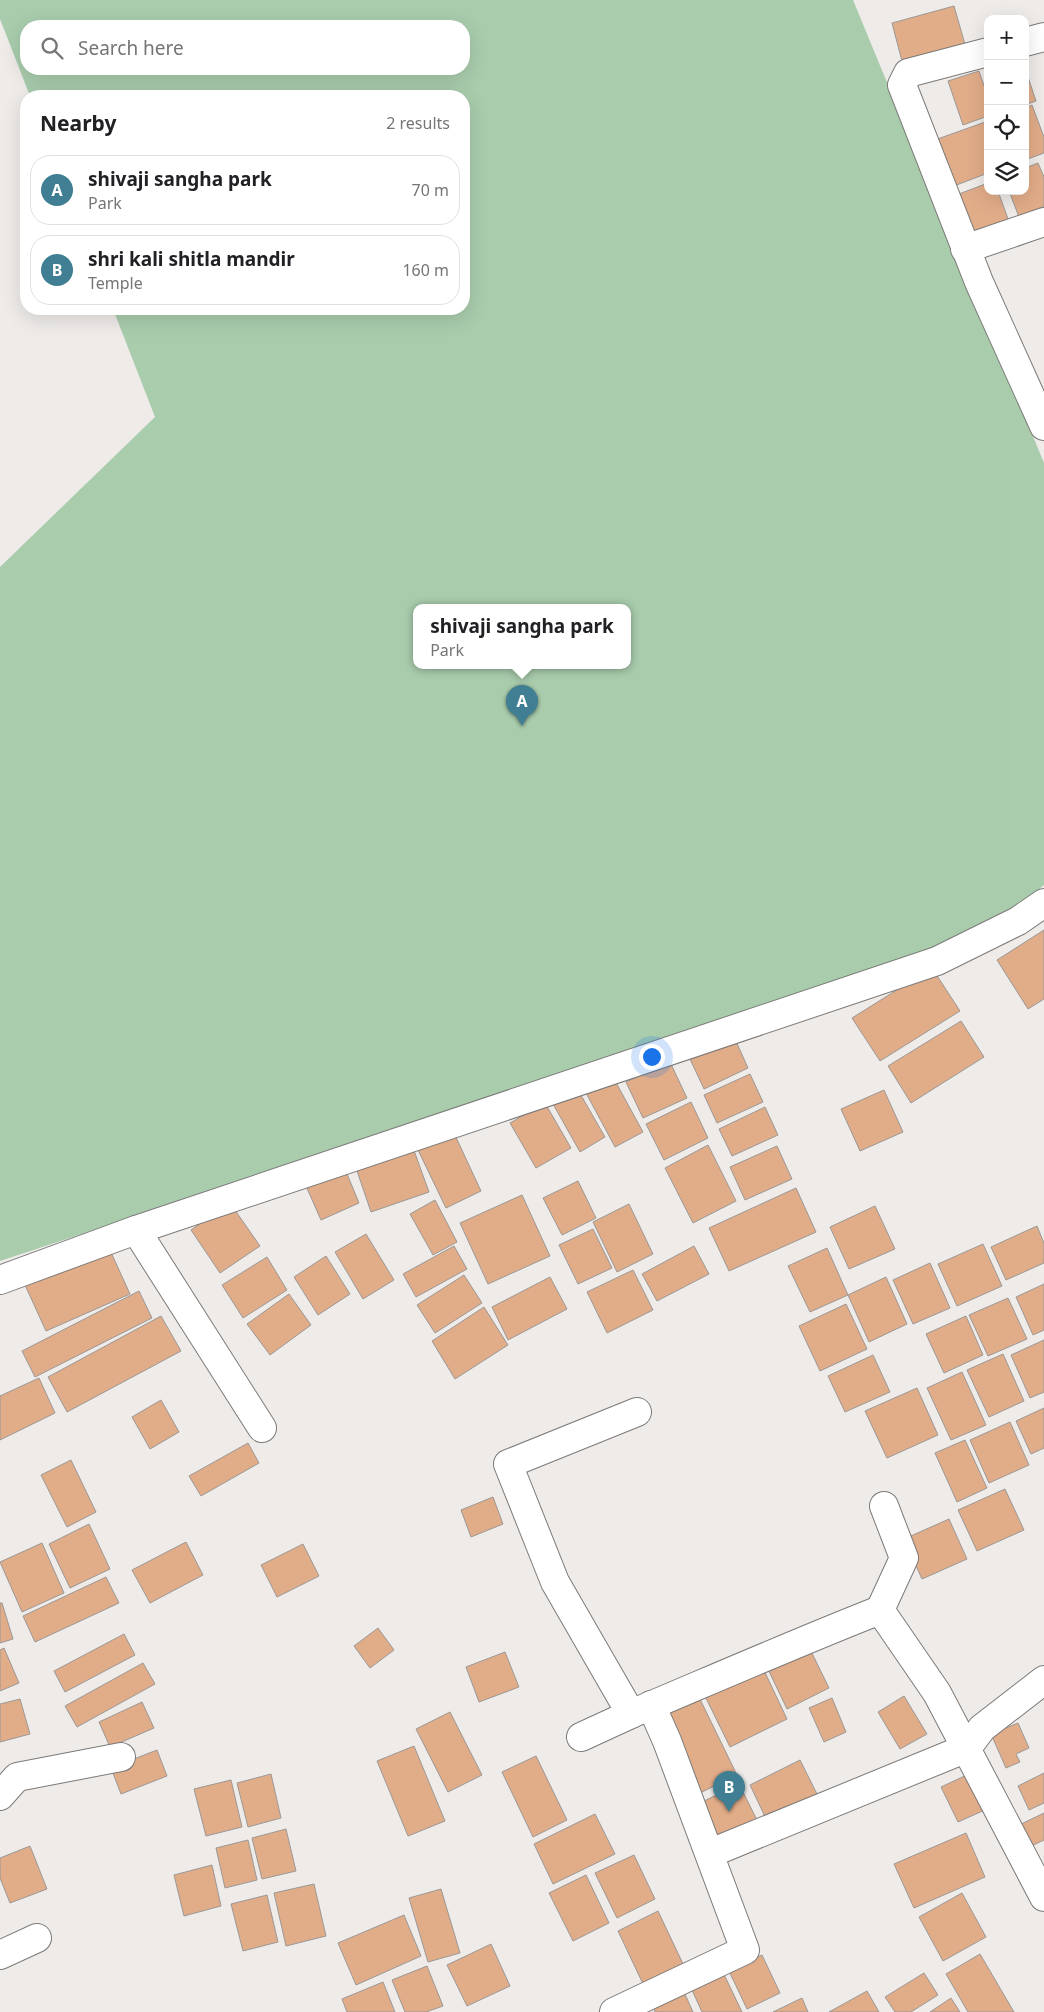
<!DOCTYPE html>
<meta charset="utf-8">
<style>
:root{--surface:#fff;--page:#f6f6f6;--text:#202124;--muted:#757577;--line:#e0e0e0;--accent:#407f93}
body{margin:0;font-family:"Noto Sans",sans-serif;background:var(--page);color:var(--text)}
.controls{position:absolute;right:15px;top:15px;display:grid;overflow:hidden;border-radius:10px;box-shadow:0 5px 20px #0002}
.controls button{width:45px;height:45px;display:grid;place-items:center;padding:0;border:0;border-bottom:1px solid var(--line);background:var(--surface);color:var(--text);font:25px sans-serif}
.you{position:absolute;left:651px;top:1056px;width:18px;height:18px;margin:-12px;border:4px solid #fff;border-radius:50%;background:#1a73e8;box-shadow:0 0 0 8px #1a73e833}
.badge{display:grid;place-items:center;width:32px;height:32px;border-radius:50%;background:var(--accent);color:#fff;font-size:16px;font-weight:700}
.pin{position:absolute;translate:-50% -41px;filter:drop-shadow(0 1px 2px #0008)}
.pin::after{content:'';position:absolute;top:26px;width:18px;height:15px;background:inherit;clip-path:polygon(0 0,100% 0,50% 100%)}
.popup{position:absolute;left:413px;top:604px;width:218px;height:65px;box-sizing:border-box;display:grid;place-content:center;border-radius:10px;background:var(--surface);filter:drop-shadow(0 1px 4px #0005);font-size:16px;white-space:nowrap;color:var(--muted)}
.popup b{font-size:19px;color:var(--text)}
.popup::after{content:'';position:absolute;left:50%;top:100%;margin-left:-10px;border:10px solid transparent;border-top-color:var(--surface)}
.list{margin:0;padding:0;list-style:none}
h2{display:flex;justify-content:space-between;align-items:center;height:65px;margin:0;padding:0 20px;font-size:21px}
h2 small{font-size:16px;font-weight:400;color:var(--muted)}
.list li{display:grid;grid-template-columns:32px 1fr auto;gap:15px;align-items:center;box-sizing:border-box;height:70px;margin:0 10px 10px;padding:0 10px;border:1px solid var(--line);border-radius:20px}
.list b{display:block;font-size:19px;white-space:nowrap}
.list p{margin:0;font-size:16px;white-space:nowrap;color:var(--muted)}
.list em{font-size:16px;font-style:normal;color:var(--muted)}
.icon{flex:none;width:28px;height:28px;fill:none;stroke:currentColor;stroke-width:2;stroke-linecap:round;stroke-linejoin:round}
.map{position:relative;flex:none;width:1044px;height:2012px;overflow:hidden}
.search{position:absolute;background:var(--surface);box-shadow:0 5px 20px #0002;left:20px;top:20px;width:450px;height:55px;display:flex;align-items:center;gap:12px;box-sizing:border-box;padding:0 18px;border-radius:20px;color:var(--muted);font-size:19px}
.panel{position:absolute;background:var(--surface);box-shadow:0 5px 20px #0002;left:20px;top:90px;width:450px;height:225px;border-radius:20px}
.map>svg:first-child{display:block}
.green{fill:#a9ccad;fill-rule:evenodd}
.building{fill:#e1ac88;stroke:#9b9897}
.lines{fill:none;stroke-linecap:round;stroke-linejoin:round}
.street-casing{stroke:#7c7a78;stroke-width:30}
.secondary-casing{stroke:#7c7a78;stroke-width:30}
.street{stroke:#fff;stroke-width:28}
.secondary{stroke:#fff;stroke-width:28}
</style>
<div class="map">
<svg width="1044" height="2012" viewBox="0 0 1044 2012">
<rect width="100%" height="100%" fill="#eeebe9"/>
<path class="green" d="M0 0H853L1044 463V885L983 937 0 1261V567L155 417 113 309H464V96H30L0 19ZM26 26H464V69H26ZM417 607H627V665H417Z"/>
<g class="building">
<path d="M954 6 966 48 903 65 892 23Z"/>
<path d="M1025 68 1036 101 1025 105Z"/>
<path d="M979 71 988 97V116L963 125 948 81Z"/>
<path d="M1032 105 1044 137V153L1025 160V108Z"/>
<path d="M988 121V173L946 189 929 142Z"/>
<path d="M1038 163 1044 177V206L1019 217 1009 191H1025V168Z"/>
<path d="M988 183V191H998L1008 219 965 236 951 197Z"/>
<path d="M1044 930V999L1028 1009 997 960Z"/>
<path d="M932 968 960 1011 880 1061 852 1018Z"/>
<path d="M961 1021 984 1057 911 1103 888 1066Z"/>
<path d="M735 1039 748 1068 704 1089 690 1059Z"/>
<path d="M670 1062 687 1098 643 1118 626 1082Z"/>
<path d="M750 1074 763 1102 717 1123 704 1095Z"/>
<path d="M614 1079 643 1132 615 1147 586 1093Z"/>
<path d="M578 1090 605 1137 580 1152 553 1104Z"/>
<path d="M884 1090 903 1132 860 1151 841 1109Z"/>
<path d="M691 1102 708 1138 664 1160 646 1124Z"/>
<path d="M545 1103 571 1148 536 1168 510 1123Z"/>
<path d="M765 1107 778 1135 732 1156 719 1129Z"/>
<path d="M454 1133 481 1191 446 1208 418 1150Z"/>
<path d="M412 1145 429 1192 371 1212 355 1165Z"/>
<path d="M708 1145 736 1201 693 1223 665 1168Z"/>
<path d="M777 1146 792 1179 745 1200 730 1167Z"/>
<path d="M345 1169 359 1203 321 1220 306 1186Z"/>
<path d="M578 1181 596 1218 562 1235 543 1198Z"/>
<path d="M796 1188 816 1232 729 1271 709 1228Z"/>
<path d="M522 1195 550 1256 488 1284 460 1223Z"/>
<path d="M435 1200 457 1242 433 1255 410 1214Z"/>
<path d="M230 1203 260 1246 220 1273 191 1230Z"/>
<path d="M629 1204 653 1254 617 1272 593 1222Z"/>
<path d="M875 1206 895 1249 849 1269 830 1227Z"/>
<path d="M1037 1226 1044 1243V1263L1006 1280 991 1247Z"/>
<path d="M593 1229 612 1268 578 1284 559 1245Z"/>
<path d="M366 1234 394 1280 363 1299 335 1252Z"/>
<path d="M983 1244 1002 1286 957 1306 938 1264Z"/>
<path d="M454 1246 467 1269 416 1297 403 1274Z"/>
<path d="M694 1246 709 1274 657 1301 642 1274Z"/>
<path d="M109 1248 130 1294 46 1331 25 1285Z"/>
<path d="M827 1248 848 1295 810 1312 788 1266Z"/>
<path d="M326 1256 350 1294 318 1315 294 1277Z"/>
<path d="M267 1257 287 1290 243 1318 222 1285Z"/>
<path d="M930 1263 950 1308 913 1324 893 1280Z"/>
<path d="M633 1270 653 1310 607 1333 587 1292Z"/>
<path d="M464 1275 482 1303 435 1333 417 1305Z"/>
<path d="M550 1277 567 1309 508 1340 492 1307Z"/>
<path d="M886 1277 907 1324 869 1342 848 1295Z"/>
<path d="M1044 1284V1330L1033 1335 1016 1297Z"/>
<path d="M139 1291 152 1318 35 1377 22 1351Z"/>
<path d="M289 1294 311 1325 270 1355 247 1324Z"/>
<path d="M1008 1298 1027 1339 988 1356 969 1315Z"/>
<path d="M846 1304 867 1349 820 1371 799 1326Z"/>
<path d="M484 1307 508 1345 455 1379 432 1341Z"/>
<path d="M161 1316 181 1351 67 1412 48 1377Z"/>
<path d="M966 1316 983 1355 944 1373 926 1334Z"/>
<path d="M1044 1340V1392L1030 1398 1011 1355Z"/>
<path d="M1003 1354 1024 1401 989 1417 967 1370Z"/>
<path d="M873 1355 890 1392 845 1412 828 1376Z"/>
<path d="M962 1372 986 1425 951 1440 927 1388Z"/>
<path d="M39 1378 55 1413 0 1440V1396Z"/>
<path d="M917 1388 938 1435 887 1458 865 1411Z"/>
<path d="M161 1400 179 1432 150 1449 132 1417Z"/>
<path d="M1044 1408V1448L1031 1454 1016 1421Z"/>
<path d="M1010 1422 1029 1465 989 1483 970 1440Z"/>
<path d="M965 1440 987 1488 957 1502 935 1453Z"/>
<path d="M248 1443 259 1463 201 1496 189 1476Z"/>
<path d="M71 1460 96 1512 67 1527 41 1475Z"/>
<path d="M1005 1489 1024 1530 977 1551 958 1510Z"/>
<path d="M493 1497 503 1524 471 1537 461 1510Z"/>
<path d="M949 1519 967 1559 922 1579 904 1539Z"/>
<path d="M89 1524 110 1569 70 1588 49 1544Z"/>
<path d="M186 1542 203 1575 150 1603 132 1570Z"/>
<path d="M42 1543 64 1593 22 1612 0 1562Z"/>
<path d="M303 1544 319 1576 277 1597 261 1565Z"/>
<path d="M106 1577 119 1603 35 1642 23 1616Z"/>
<path d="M0 1603H2L13 1639 0 1643Z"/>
<path d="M378 1628 394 1650 370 1668 354 1646Z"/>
<path d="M124 1634 135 1655 65 1692 54 1671Z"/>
<path d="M808 1645 829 1688 787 1709 766 1665Z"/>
<path d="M4 1648 19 1683 0 1691V1650Z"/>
<path d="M505 1652 519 1687 479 1702 466 1667Z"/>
<path d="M143 1663 155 1684 77 1727 65 1706Z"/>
<path d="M761 1664 787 1719 730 1747 703 1692Z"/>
<path d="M696 1691 737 1775 700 1793 659 1708Z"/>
<path d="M904 1696 927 1734 900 1749 878 1712Z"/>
<path d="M832 1698 846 1732 824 1742 809 1708Z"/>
<path d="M20 1699 30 1734 0 1742V1704Z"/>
<path d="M142 1702 154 1728 110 1747 99 1722Z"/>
<path d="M450 1712 482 1775 448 1792 416 1729Z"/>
<path d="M1018 1723 1029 1748 1016 1754 1020 1762 1006 1768 991 1734Z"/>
<path d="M414 1746 445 1821 408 1836 377 1761Z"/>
<path d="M157 1750 167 1776 121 1794 111 1768Z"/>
<path d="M536 1756 567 1820 533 1837 502 1772Z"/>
<path d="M800 1760 820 1800 769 1825 750 1785Z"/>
<path d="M971 1773 987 1809 958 1822 941 1787Z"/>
<path d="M1044 1773V1803L1029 1810 1018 1786Z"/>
<path d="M271 1774 281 1818 248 1827 237 1783Z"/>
<path d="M231 1780 242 1827 206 1836 194 1789Z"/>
<path d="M739 1784 758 1822 720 1843 700 1803Z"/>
<path d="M1044 1813V1840L1023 1850 1013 1828Z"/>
<path d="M595 1814 615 1854 553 1884 534 1844Z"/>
<path d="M286 1829 296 1871 262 1879 252 1838Z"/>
<path d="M966 1833 985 1877 914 1908 894 1864Z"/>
<path d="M248 1840 257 1880 225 1888 216 1848Z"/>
<path d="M30 1846 47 1889 10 1903 0 1878V1858Z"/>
<path d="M634 1855 655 1899 617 1918 595 1873Z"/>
<path d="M212 1865 221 1906 184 1916 174 1875Z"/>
<path d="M586 1875 609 1923 573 1941 549 1893Z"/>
<path d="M314 1884 326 1936 286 1946 274 1893Z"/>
<path d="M441 1889 460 1953 428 1962 409 1898Z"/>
<path d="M962 1893 986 1937 943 1961 919 1917Z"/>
<path d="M267 1895 278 1942 243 1951 231 1904Z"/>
<path d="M658 1911 684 1966 644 1986 618 1931Z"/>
<path d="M404 1915 421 1956 356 1985 338 1943Z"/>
<path d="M491 1944 510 1986 467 2006 447 1965Z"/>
<path d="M980 1954 1014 2012H968L946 1974Z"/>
<path d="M762 1955 780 1993 747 2009 729 1971Z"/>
<path d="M719 1964 742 2012H702L687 1979Z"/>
<path d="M427 1966 443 2006 426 2012H405L392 1980Z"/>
<path d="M924 1973 938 1995 911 2012H895L885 1997Z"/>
<path d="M383 1982 395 2012H347L342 1999Z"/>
<path d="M680 1983 693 2012H655L649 1997Z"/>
<path d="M867 1991 879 2012H829Z"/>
<path d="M802 1998 808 2012H773Z"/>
<path d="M951 1998 960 2012H930Z"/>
</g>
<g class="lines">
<defs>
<g id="street">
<path d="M1025 42 1044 37"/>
<path d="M988 52 908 73 902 85 979 282 1044 426"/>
<path d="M136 1230 262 1428"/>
<path d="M0 1280 136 1230 937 961 1018 921 1044 903"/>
<path d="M637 1412 508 1464 555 1582 631 1714C714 1679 796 1643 880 1610L937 1693 1044 1897"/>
<path d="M880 1610 904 1558 884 1506"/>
<path d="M581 1737 631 1714"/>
<path d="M0 1796 17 1777 121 1757"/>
<path d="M723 1848 967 1748 982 1728 1044 1680"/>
<path d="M0 1955 37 1938"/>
<path d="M614 2012 745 1950 667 1741 651 1705"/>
</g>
<path id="secondary" d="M965 249 1044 222"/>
</defs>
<use href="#street" class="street-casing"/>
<use href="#secondary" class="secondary-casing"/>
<use href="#street" class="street"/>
<use href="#secondary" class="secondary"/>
</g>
</svg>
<div class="controls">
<button>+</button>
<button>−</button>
<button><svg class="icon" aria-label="locate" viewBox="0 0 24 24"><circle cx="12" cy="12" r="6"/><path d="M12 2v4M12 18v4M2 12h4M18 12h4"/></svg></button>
<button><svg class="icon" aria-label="layers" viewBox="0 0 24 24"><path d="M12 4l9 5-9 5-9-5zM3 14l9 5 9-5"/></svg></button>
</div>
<div class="you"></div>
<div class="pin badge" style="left:522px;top:726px">A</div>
<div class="popup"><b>shivaji sangha park</b>Park</div>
<div class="pin badge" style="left:729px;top:1812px">B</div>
<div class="search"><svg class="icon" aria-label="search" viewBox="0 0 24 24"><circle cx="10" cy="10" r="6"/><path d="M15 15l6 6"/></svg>Search here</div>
<section class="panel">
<h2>Nearby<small>2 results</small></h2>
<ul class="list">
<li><span class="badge">A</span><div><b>shivaji sangha park</b><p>Park</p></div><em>70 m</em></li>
<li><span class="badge">B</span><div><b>shri kali shitla mandir</b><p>Temple</p></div><em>160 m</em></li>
</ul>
</section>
</div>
